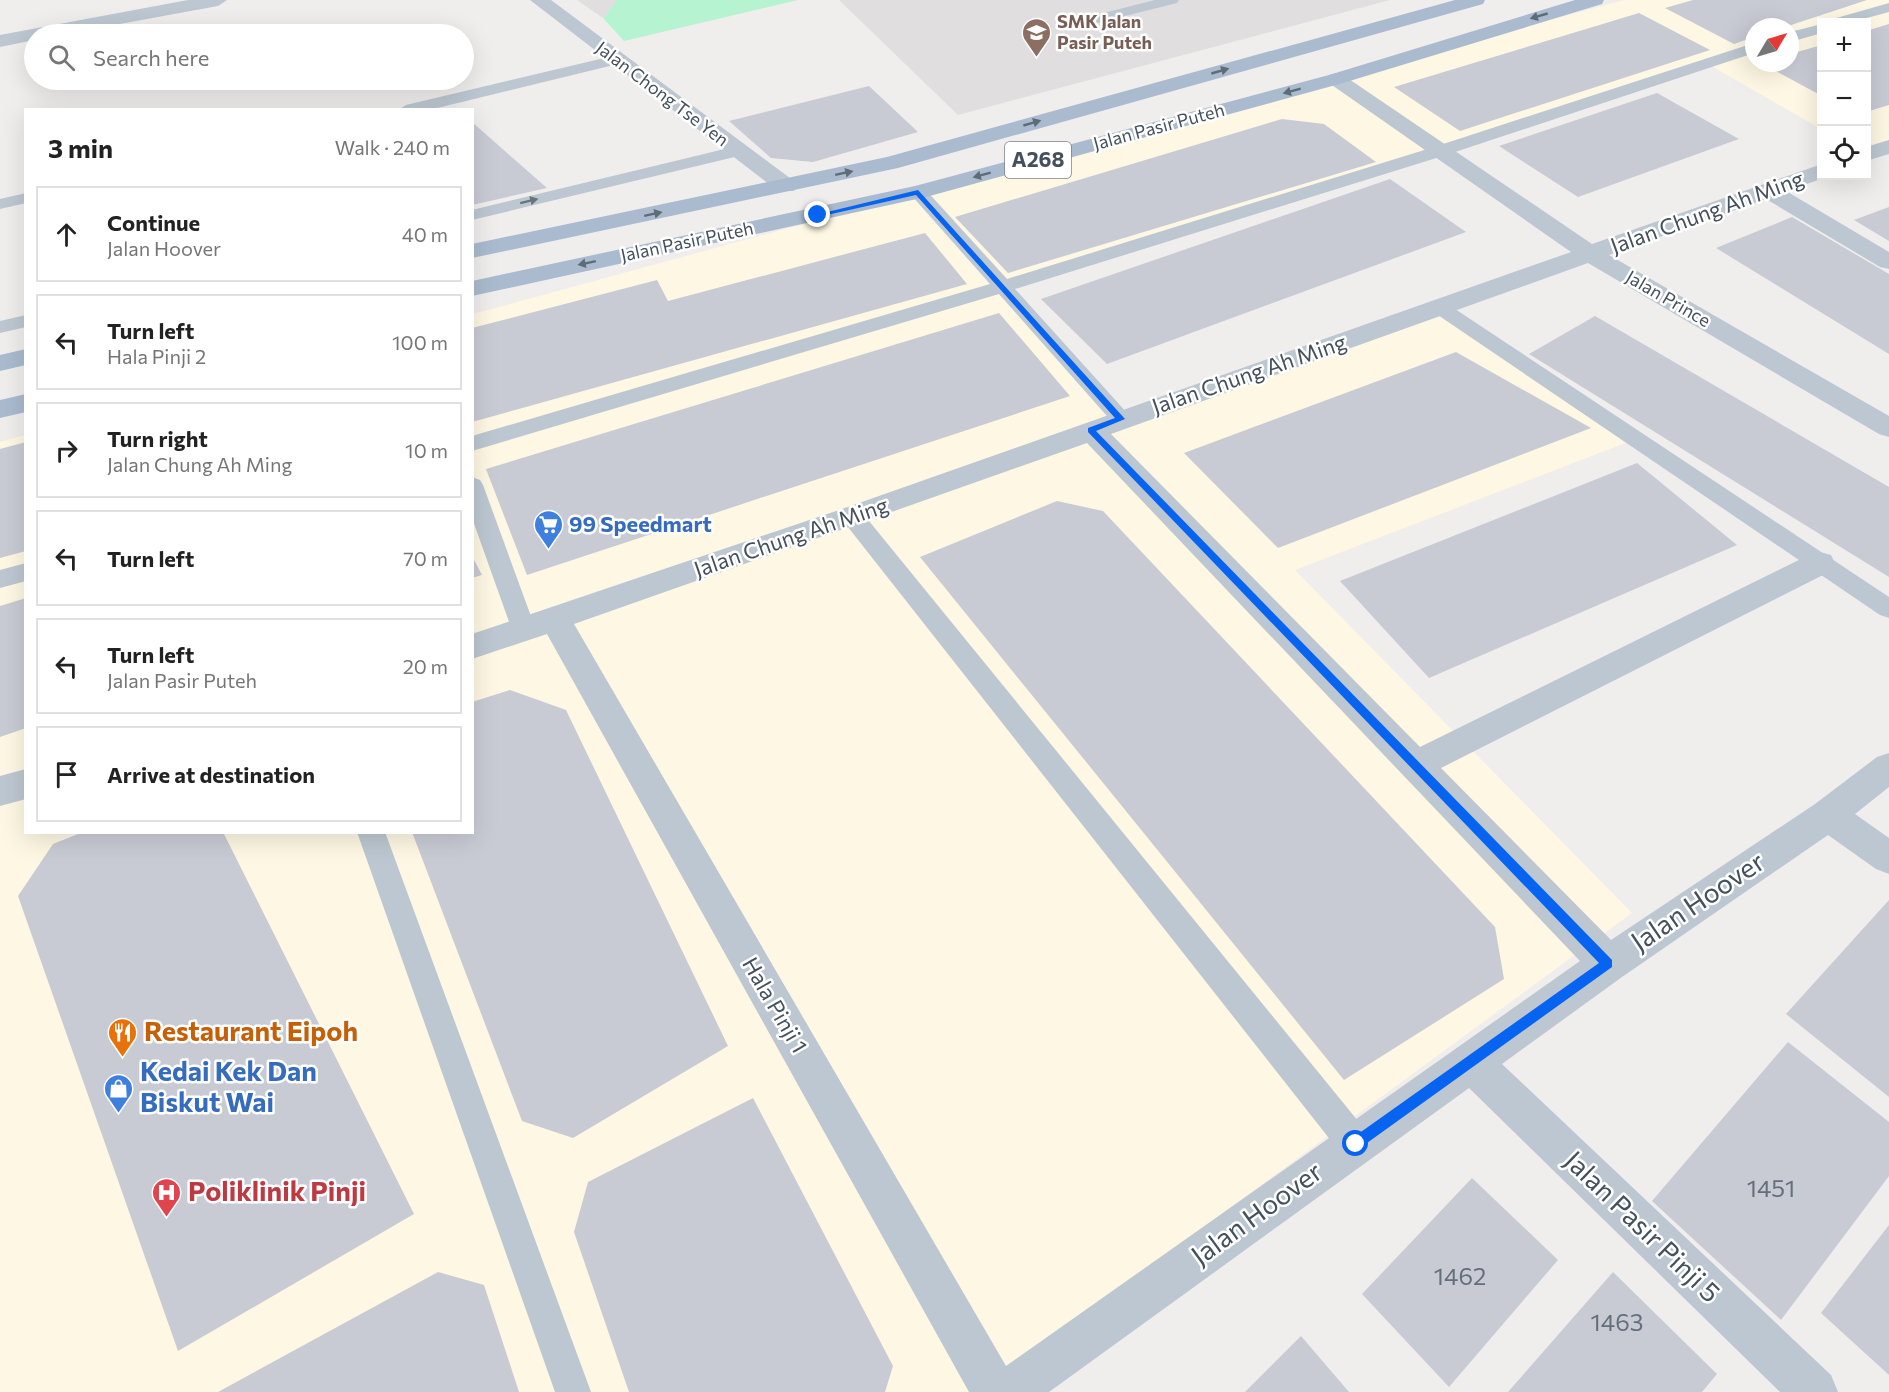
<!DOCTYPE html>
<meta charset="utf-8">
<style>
:root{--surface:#fff;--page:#f6f6f6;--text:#222;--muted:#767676;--line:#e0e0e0}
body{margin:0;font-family:Commissioner,sans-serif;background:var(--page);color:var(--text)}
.controls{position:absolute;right:18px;top:18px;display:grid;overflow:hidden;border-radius:0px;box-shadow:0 6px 24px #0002}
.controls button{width:54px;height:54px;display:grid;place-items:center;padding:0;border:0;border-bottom:2px solid var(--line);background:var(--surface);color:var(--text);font:30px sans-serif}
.compass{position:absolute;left:1745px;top:18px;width:54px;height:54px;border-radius:50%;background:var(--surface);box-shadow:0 6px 24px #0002;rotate:52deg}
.stop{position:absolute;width:18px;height:18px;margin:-14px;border:4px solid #0764f0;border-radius:50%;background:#fff}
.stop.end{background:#0764f0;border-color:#fff;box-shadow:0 2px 6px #0008}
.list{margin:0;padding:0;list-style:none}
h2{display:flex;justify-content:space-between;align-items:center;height:78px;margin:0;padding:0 24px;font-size:26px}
h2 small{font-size:20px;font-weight:400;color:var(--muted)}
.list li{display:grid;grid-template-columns:39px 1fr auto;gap:18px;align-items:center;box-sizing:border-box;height:96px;margin:0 12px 12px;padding:0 12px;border:2px solid var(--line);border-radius:0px}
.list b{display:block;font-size:22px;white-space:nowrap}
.list p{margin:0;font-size:20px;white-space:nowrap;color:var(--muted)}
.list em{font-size:20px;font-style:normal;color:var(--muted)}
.icon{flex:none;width:33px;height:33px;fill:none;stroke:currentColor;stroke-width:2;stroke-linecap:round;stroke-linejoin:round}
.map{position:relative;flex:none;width:1889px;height:1392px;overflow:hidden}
.search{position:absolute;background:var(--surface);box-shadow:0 6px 24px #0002;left:24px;top:24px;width:450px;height:66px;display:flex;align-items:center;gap:15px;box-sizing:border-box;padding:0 21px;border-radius:33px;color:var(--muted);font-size:22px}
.panel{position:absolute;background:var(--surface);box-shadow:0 6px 24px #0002;left:24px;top:108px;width:450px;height:726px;border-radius:0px}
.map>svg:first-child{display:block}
.commercial{fill:#fdf7e3;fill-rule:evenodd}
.education{fill:#e1dedf}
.green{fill:#b6f3d0}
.building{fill:#c8cbd4}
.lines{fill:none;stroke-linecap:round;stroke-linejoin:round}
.lane{fill:#bcc7d1;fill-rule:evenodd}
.street{fill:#bcc7d1;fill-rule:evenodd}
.primary{fill:#aabbcf;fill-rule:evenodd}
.oneway{fill:#5e6b79}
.oneway2{fill:#68747f}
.route{fill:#0764f0}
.labels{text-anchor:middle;stroke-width:5;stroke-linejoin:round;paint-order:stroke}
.far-education-label{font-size:18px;font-weight:bold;fill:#785e54;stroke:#fff;text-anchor:start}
.far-street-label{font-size:18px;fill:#44505c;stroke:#fff}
.shield{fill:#fff;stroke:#7c848d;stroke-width:1.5}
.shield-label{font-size:21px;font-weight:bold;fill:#44505c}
.street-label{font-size:22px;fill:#44505c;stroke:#fff}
.shop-label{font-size:22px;font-weight:bold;fill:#366cbe;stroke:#fff;text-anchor:start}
.near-number-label{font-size:24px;fill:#656f7a}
.near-street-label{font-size:27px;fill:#44505c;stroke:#fff}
.near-food-label{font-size:27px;font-weight:bold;fill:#c56008;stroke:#fff;text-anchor:start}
.near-shop-label{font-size:27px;font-weight:bold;fill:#366cbe;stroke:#fff;text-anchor:start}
.near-health-label{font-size:27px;font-weight:bold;fill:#be3a42;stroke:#fff;text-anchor:start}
</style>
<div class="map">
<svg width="1889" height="1392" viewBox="0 0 1889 1392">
<rect width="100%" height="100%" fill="#f0eded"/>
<path class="commercial" d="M1624 0H1889V143L1867 151 1866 22H1822L1821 129 1706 63 1006 285 1120 416 1444 304 1636 439 1295 570 1632 913 979 1392H0V442L25 435 26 832H472L473 314ZM1754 27H1790V63H1754Z"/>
<g class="education">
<path d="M577 0H617L603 18Z"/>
<path d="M839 0H1390L958 115Z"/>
</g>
<path class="green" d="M617 0H798L624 41 603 18Z"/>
<g class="building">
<path d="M1693 0H1867L1785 27H1754V37L1734 44 1665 8Z"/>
<path d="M1639 13 1710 50 1460 131 1394 87Z"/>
<path d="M1889 24V105L1866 112V31Z"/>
<path d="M1822 45V96L1761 63H1790V54Z"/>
<path d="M869 86 918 132 813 162 771 158 729 121Z"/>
<path d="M1657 93 1739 139 1578 197 1499 146Z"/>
<path d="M1282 119 1324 124 1376 162 1008 273 955 217Z"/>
<path d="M472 122 547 188 472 205Z"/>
<path d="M1390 179 1466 232 1107 364 1041 299Z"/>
<path d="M1889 207V241L1854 220Z"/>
<path d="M1792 217 1889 274V354L1716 248Z"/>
<path d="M925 233 967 284 472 422V328L657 280 668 301Z"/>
<path d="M999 313 1070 396 527 575 486 469Z"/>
<path d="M1595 316 1889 487V577L1529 354Z"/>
<path d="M1456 352 1591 428 1278 548 1184 453Z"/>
<path d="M26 442V551L0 558V449Z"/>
<path d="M1637 463 1737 545 1429 678 1340 581Z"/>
<path d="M1057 501 1103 511 1495 927 1504 979 1344 1080 920 557Z"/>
<path d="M472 556 482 575 472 578Z"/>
<path d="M26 598V728L0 737V606Z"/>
<path d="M510 690 566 710 728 1046 573 1138 522 1121 412 832H472V702Z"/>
<path d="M83 832H223L414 1214 178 1351 18 896 53 844Z"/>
<path d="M1889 900V1097L1786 1014Z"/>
<path d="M1788 1042 1889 1122V1176L1781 1320 1652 1201Z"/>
<path d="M753 1098 893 1366 885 1392H629L574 1232 588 1182Z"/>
<path d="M1472 1178 1558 1260 1449 1387 1362 1294Z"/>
<path d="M1889 1225V1375L1821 1313Z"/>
<path d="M438 1272 484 1285 519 1392H218Z"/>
<path d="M1613 1272 1717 1374 1702 1392H1508Z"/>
<path d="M1301 1336 1349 1392H1245Z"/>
</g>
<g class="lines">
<g class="lane">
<path d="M1155 0H1179L1177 3 1077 28 1070 24 1072 21Z"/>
<path d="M1889 3V12L1852 22H1831L1833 19Z"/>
<path d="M1822 24V33L1790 42V32Z"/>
<path d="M1754 43V53L1446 155 1015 289 1128 414 1132 419 1128 424H1114L999 294 472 451V436L990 284 912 196 909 192 912 188H924L1007 279 1434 147Z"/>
<path d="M617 55 625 60 622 63 429 110H398L406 105Z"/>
<path d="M737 146 743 147 745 151 743 155 472 220V210Z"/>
<path d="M26 193V203L0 209V199Z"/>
<path d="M1439 301 1446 303 1889 597V618L1880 615 1432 311 1429 307Z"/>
<path d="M26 315V327L0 333V321Z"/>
<path d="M472 477 480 480 483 485 536 630 533 637 524 639 515 637 512 630 472 518Z"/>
<path d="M852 508 860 510 1367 1132 1371 1144 1367 1156 1355 1160 1343 1156 844 522 841 516 844 510Z"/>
<path d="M26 563V581L0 588V570Z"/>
<path d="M357 832H385L591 1392H555Z"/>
</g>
<g class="street">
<path d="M188 0H227L218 6 65 34H34V40L0 47V35Z"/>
<path d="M530 0H551L794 181 797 186 794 191H778Z"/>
<path d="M1336 73 1343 75 1592 244 1822 164V176H1830L1786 191 1889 252V269L1880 267 1766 199 1609 255 1889 416V437L1879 434 1588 263 1111 434 1420 747 1809 555 1820 552 1831 555 1835 563 1831 571 1441 768 1611 940 1815 804 1877 757 1889 753V787L1855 814 1889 838V874L1876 869 1828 835 1622 977 1502 1064 1831 1375 1838 1392H1780L1469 1088 1049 1392H969L547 634 472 659V634L842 509 1571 252 1329 83 1326 79 1329 75ZM1087 443 1580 961 1006 1366 574 624Z"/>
<path d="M1889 140V154L1866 161V147Z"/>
<path d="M26 769V799L0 806V776Z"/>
</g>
<g class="primary">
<path d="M1455 0H1485L1483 4 898 168 472 258V244L887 157Z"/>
<path d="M1575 0H1604L1602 4 1343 83 926 197 472 296V281L915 186 1329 75Z"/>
<path d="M26 349V365L0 371V355Z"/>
<path d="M26 394V412L0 418V400Z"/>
</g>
</g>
<defs><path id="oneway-solid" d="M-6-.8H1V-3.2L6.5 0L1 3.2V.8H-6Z" transform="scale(1.5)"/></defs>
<g class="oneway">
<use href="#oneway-solid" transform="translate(1539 16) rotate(164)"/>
<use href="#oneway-solid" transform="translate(1220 71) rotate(-16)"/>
<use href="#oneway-solid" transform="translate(1292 91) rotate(165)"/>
<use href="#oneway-solid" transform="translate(1032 123) rotate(-16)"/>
<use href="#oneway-solid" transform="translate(844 173) rotate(-12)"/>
<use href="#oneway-solid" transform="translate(982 175) rotate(165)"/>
<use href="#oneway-solid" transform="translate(653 214) rotate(-12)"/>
<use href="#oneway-solid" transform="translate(587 263) rotate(168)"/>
</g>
<use class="oneway2" href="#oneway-solid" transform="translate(529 201) rotate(-14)"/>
<path class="route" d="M918 190 1125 419 1096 431 1612 960V967L1360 1148H1351V1139L1599 963 1088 432V428L1115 418 916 195 818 217 815 215Z"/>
<defs>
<symbol id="school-pin" viewBox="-11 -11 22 30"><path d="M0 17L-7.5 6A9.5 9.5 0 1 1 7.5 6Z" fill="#8d6e63" stroke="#fff"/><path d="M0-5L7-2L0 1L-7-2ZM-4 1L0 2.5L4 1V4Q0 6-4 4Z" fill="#fff"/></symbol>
<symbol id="supermarket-pin" viewBox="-11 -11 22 30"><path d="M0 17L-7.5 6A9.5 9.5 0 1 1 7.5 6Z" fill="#3f7fe0" stroke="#fff"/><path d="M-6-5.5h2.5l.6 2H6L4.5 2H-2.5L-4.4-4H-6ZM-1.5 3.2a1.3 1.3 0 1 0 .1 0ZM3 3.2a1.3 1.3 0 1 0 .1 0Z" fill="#fff"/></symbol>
<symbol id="restaurant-pin" viewBox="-11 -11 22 30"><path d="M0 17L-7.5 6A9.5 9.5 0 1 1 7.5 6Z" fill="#e8710a" stroke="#fff"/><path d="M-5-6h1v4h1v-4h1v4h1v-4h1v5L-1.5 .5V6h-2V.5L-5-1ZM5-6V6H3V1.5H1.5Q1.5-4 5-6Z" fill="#fff"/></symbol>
<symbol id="shop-pin" viewBox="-11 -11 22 30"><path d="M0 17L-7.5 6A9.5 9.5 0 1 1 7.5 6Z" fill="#3f7fe0" stroke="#fff"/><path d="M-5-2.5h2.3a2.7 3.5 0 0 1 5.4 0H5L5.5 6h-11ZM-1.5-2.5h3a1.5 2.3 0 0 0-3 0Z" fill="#fff"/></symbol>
<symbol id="hospital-pin" viewBox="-11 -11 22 30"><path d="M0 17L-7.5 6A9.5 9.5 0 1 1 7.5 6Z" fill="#e0444e" stroke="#fff"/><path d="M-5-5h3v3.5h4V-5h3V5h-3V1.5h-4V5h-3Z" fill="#fff"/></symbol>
</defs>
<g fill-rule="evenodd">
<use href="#school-pin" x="1020" y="16" width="33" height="45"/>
<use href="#supermarket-pin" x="532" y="508" width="33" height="45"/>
<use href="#restaurant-pin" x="106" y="1016" width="33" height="45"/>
<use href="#shop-pin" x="102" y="1072" width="33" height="45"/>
<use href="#hospital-pin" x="150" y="1176" width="33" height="45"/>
</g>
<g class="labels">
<g class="far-education-label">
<text x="1057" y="28">SMK Jalan<tspan x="1057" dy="21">Pasir Puteh</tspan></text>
</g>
<g class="far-street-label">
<text transform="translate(662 94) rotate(37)" y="6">Jalan Chong Tse Yen</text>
<text transform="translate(1159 127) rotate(-15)" y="6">Jalan Pasir Puteh</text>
<text transform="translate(687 242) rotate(-12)" y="6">Jalan Pasir Puteh</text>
<text transform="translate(1668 299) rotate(30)" y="6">Jalan Prince</text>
</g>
<rect class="shield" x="1005" y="142" width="66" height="36" rx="4.5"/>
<g class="shield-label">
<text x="1038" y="167">A268</text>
</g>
<g class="street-label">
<text transform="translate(1707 212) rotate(-20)" y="8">Jalan Chung Ah Ming</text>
<text transform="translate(1249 374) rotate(-19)" y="8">Jalan Chung Ah Ming</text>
<text transform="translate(791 537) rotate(-19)" y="8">Jalan Chung Ah Ming</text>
<text transform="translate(775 1005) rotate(60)" y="8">Hala Pinji 1</text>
</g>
<g class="shop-label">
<text x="569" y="532">99 Speedmart</text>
</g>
<g class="near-number-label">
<text x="1771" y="1197">1451</text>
<text x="1460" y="1285">1462</text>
<text x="1617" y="1331">1463</text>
</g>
<g class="near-street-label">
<text transform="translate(1698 902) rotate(-34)" y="9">Jalan Hoover</text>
<text transform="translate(1257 1214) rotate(-36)" y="9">Jalan Hoover</text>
<text transform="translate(1642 1227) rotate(44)" y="9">Jalan Pasir Pinji 5</text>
</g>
<g class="near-food-label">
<text x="144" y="1041">Restaurant Eipoh</text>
</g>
<g class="near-shop-label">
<text x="140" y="1081">Kedai Kek Dan<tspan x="140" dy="31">Biskut Wai</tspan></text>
</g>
<g class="near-health-label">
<text x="188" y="1201">Poliklinik Pinji</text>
</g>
</g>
</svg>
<div class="controls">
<button>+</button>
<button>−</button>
<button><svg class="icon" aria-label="locate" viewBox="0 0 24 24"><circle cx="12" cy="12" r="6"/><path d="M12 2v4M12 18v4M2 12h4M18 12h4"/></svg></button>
</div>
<svg class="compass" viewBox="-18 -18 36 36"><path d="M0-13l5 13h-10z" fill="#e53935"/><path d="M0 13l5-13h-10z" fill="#767676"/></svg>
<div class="stop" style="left:1356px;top:1144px"></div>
<div class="stop end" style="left:818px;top:215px"></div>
<div class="search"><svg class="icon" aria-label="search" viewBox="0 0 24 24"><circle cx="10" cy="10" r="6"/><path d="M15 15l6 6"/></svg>Search here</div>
<section class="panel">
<h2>3 min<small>Walk · 240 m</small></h2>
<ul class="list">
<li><svg class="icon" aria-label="ahead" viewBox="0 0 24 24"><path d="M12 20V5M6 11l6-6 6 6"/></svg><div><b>Continue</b><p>Jalan Hoover</p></div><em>40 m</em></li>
<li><svg class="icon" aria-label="left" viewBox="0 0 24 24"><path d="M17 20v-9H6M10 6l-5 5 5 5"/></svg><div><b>Turn left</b><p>Hala Pinji 2</p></div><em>100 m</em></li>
<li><svg class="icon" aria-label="right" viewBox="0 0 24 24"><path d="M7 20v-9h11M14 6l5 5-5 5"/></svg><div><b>Turn right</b><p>Jalan Chung Ah Ming</p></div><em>10 m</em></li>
<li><svg class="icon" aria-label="left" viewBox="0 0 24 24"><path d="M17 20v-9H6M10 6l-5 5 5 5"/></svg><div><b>Turn left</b></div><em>70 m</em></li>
<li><svg class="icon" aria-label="left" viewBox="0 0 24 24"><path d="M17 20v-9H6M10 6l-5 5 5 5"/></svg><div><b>Turn left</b><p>Jalan Pasir Puteh</p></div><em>20 m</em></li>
<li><svg class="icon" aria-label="arrive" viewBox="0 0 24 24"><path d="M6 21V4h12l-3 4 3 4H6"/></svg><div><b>Arrive at destination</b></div></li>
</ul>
</section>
</div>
